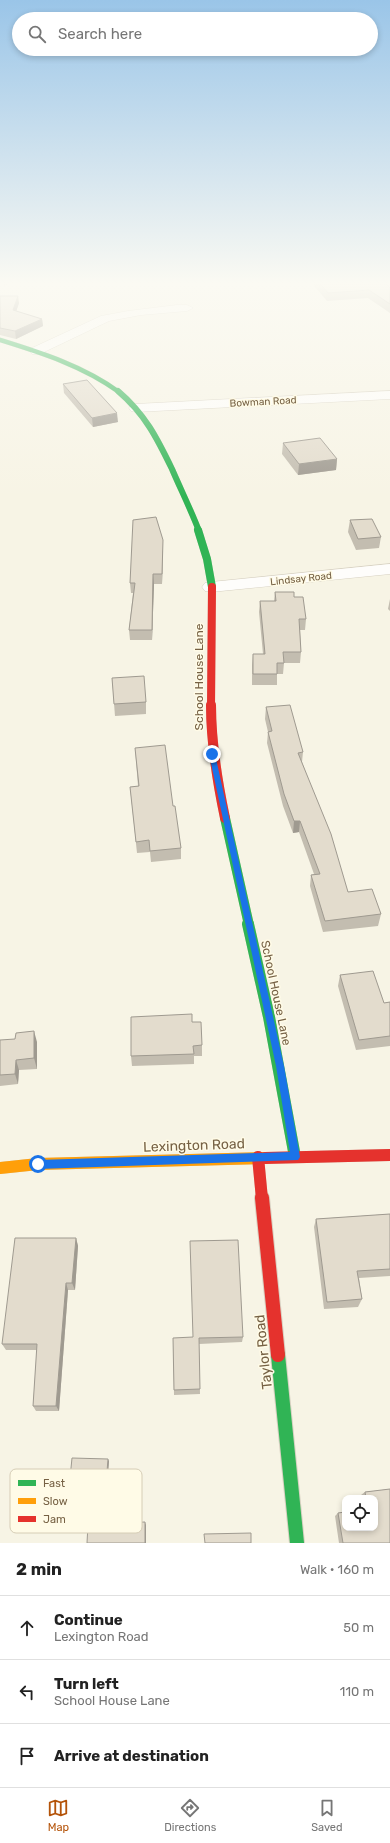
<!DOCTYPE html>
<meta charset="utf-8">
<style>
:root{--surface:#fff;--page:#f6f6f6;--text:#222;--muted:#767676;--line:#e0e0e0;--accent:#b45309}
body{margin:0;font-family:Rubik,sans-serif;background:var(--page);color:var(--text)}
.controls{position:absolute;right:12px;bottom:12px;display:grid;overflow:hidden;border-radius:8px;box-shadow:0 2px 6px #0003}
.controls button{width:36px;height:36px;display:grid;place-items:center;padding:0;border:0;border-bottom:1px solid var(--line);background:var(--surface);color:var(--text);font:20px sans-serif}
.stop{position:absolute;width:12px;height:12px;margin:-9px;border:3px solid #1a73e8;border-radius:50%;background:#fff}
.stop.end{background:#1a73e8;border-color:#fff;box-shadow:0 1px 4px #0008}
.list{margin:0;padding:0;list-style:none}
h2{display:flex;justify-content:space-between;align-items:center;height:52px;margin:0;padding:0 16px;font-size:17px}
h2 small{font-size:13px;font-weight:400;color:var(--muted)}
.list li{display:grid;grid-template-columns:26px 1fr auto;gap:12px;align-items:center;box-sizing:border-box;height:64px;padding:0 16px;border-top:1px solid var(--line)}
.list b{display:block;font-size:15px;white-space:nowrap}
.list p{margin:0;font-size:13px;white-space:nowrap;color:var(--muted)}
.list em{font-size:13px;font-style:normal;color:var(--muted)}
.icon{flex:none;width:22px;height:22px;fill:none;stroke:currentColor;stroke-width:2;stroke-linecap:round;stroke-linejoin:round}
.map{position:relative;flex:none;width:390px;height:1543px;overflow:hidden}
.search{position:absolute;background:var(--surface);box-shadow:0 2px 6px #0003;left:12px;right:12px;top:12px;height:44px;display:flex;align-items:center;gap:10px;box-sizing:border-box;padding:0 14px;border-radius:22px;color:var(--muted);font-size:15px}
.sheet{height:244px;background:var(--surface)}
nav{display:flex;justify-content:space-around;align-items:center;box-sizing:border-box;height:56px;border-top:1px solid var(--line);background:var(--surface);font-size:11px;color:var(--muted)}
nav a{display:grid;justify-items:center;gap:2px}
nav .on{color:var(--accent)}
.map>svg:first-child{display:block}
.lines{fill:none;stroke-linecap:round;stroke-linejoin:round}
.street-casing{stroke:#d6d0c1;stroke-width:1}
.fast-far5-casing{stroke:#d8d1c2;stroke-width:5}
.fast-far4-casing{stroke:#d8d1c2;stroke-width:6}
.fast-far3-casing{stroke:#d8d1c2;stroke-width:8}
.fast-far2-casing{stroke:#d8d1c2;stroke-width:10}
.fast-far1-casing{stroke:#d8d1c2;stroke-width:12}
.fast-casing{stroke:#d8d1c2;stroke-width:16}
.slow-casing{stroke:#d8d1c2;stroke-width:12}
.jam-far3-casing{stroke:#d8d1c2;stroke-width:8}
.jam-far2-casing{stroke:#d8d1c2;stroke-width:10}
.jam-far1-casing{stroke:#d8d1c2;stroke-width:12}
.jam-casing{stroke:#d8d1c2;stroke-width:16}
.street{fill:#fefdfb;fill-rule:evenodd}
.fast-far5{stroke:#30b455;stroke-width:4.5}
.fast-far4{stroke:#30b455;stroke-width:6}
.fast-far3{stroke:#30b455;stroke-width:8}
.fast-far2{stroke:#30b455;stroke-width:10}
.fast-far1{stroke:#30b455;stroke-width:12}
.fast{stroke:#30b455;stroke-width:14}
.slow{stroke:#ff9f0a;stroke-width:12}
.jam-far3{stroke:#e5322d;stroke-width:8}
.jam-far2{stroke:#e5322d;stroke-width:10}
.jam-far1{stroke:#e5322d;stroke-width:12}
.jam{stroke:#e5322d;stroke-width:14}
.wall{fill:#c3bdb0}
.shaded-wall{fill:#9f9a90}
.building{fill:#e3dccd;stroke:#9f9a90}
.route{fill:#1a73e8}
.labels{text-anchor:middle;stroke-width:3;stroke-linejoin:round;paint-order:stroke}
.far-street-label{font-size:10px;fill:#766144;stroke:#fffbe7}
.street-label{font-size:12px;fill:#766144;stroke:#fffbe7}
.near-street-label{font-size:14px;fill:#766144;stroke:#fffbe7}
.key{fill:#fffbe7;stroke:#d6cdb6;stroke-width:1}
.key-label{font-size:11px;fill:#766144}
</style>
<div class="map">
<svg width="390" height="1543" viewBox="0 0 390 1543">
<rect width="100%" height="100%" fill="#f7f4e5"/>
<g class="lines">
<defs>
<g id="street">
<path d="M382 281H390V286Z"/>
<path d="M177 305H187L193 308 187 311 141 315 109 321 40 354H32L30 351 32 348 101 316 128 311Z"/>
<path d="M390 391V399L136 412 131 411 129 408 131 405 136 404Z"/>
<path d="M390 564V574L211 592 205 591 202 587 205 583 211 582Z"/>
</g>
<path id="fast-far5" d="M0 340C42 353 83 366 119 392"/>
<path id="fast-far4" d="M118 391C145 414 157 438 172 469 181 490 191 510 199 531"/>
<path id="fast-far3" d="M198 530 207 559 212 587"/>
<path id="fast-far2" d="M225 818 249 925"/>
<path id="fast-far1" d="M248 924 269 1017 295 1157"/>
<path id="fast" d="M278 1355 297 1543"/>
<path id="slow" d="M0 1168 38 1164 265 1158"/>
<path id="jam-far3" d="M211 706 212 587"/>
<path id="jam-far2" d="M211 705C211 744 217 780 225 818"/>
<g id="jam-far1">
<path d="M258 1157 262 1199"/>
<path d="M265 1158 390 1155"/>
</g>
<path id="jam" d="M262 1198 278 1355"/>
</defs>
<use href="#street" class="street-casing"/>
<use href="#fast-far5" class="fast-far5-casing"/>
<use href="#fast-far4" class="fast-far4-casing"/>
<use href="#fast-far3" class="fast-far3-casing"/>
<use href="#fast-far2" class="fast-far2-casing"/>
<use href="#fast-far1" class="fast-far1-casing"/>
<use href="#fast" class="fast-casing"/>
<use href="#slow" class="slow-casing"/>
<use href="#jam-far3" class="jam-far3-casing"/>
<use href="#jam-far2" class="jam-far2-casing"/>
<use href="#jam-far1" class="jam-far1-casing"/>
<use href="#jam" class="jam-casing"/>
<use href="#street" class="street"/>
<use href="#fast-far5" class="fast-far5"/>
<use href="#fast-far4" class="fast-far4"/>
<use href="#fast-far3" class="fast-far3"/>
<use href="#fast-far2" class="fast-far2"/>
<use href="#fast-far1" class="fast-far1"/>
<use href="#fast" class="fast"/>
<use href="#slow" class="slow"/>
<use href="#jam-far3" class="jam-far3"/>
<use href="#jam-far2" class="jam-far2"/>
<use href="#jam-far1" class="jam-far1"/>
<use href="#jam" class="jam"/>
</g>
<g class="wall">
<path d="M310 281H384L390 288V313L368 298 327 301Z"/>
<path d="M0 296 19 303 16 311 42 319 43 326 16 339 0 335Z"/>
<path d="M63 384 118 422 93 427 64 393Z"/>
<path d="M283 443 337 459 336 470 298 475 282 454Z"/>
<path d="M350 520 381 537 379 548 356 550 348 532Z"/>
<path d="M163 550 162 584H154L152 640H130L129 630 133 593H131L130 583Z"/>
<path d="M275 592 294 597 306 619 305 630H300L301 652 300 663H284L283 674H277V685H252V665L253 654H263L259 612 260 601H274Z"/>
<path d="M390 599V611L388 609Z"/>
<path d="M112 678 146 702V714L115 716Z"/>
<path d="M266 707 303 752 302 762 348 892 381 914 378 926 323 932 310 886 311 875 314 874 299 832 293 833 283 806 267 743 268 732 265 719Z"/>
<path d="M135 748 173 806 181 848V859L151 862 150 852 137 853 130 787 138 786Z"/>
<path d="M340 975 384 1003 390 1002V1046L356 1050 338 986Z"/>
<path d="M192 1022 202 1045V1056H194V1064L132 1066 131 1056Z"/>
<path d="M0 1040 37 1042V1069L19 1070 18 1084 0 1086Z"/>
<path d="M390 1214V1276L359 1278 362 1299 358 1307 324 1309 314 1227 316 1219Z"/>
<path d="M76 1238 78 1246 75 1290H68L59 1411H36L33 1406 37 1350H6L2 1344Z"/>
<path d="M243 1337 242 1342 199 1344 200 1394 174 1395 173 1338Z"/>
<path d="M109 1461 105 1511 69 1510 67 1508Z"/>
<path d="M390 1489V1543H339L335 1516 338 1513 345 1512V1528H375V1498H361V1495L365 1492Z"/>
</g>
<g class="shaded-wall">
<path d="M4 281H11L4 286Z"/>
<path d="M18 296 19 303 14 318 13 310Z"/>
<path d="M42 319 43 326 16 339 15 331Z"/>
<path d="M117 413 118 422 93 427 92 418Z"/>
<path d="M337 459 336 470 298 475 299 464Z"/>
<path d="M163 540V550L162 584V574Z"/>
<path d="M153 574 154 584 152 640V630Z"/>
<path d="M294 821H300L299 832 293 833Z"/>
<path d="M34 1031 37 1042V1069L34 1058Z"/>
<path d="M16 1060 19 1070 18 1084 15 1074Z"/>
<path d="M76 1238 78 1246 75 1290 72 1283Z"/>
<path d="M66 1283 68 1290 59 1411 56 1406Z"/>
<path d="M108 1459 109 1461 105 1511 104 1509Z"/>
<path d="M145 1522 146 1525V1543H145Z"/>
</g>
<g class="building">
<path d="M318 281H384L390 288V304L369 290 328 293Z"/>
<path d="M0 296H18L13 310 42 319 15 331 0 328Z"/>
<path d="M87 380 117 413 92 418 63 384Z"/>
<path d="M320 438 337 459 299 464 283 443Z"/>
<path d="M156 517 163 540 162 574H153L152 630H129L135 583H130L133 520Z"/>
<path d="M372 519 381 537 358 539 350 520Z"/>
<path d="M275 592H294V597H303L306 619H299L301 652H283L284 663H277V674H253V654H265L260 601H276Z"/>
<path d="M144 676 146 702 114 704 112 678Z"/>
<path d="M290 705 303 752 298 753 331 834 348 892 372 889 381 914 325 921 311 875 320 874 300 821H294L284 794 268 732 272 731 266 707Z"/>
<path d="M165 745 173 806H175L181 848 150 851 149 840 136 842 130 787 139 786 135 748Z"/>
<path d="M373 971 384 1003 390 1002V1036L359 1040 340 975Z"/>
<path d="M192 1014V1022H201L202 1045 193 1046 194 1054 131 1056V1017Z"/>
<path d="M34 1031V1058L16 1060 15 1074 0 1075V1040L15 1039 16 1033Z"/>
<path d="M390 1214V1269L357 1271 362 1299 327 1302 316 1219Z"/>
<path d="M15 1238H76L72 1283H66L56 1406H33L37 1344H2Z"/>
<path d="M238 1240 243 1337 199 1338 200 1389 174 1390 173 1338 193 1337 190 1241Z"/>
<path d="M72 1458 108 1459 104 1509 67 1508Z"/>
<path d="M390 1489V1543H343L338 1513 345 1512V1528H375V1498H366L365 1492Z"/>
<path d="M145 1522V1543H87L88 1524Z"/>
<path d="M251 1533V1543H205L204 1534Z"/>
</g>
<linearGradient id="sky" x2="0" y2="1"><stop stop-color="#9ac5e8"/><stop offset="0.57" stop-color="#fbfaf3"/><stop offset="1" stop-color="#fbfaf3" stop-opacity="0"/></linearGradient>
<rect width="390" height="497" fill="url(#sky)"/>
<path class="route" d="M212 751 215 754 284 1066 300 1157 298 1160 38 1169 35 1167 33 1164 35 1161 38 1160 290 1152 276 1066 209 754Z"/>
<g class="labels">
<g class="far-street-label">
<text transform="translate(263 401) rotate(-3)" y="4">Bowman Road</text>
<text transform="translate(301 578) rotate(-6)" y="4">Lindsay Road</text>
</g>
<g class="street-label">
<text transform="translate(199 677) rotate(-90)" y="4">School House Lane</text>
<text transform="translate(276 993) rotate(78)" y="4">School House Lane</text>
</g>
<g class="near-street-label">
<text transform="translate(194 1145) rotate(-2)" y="5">Lexington Road</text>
<text transform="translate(263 1352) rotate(-96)" y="5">Taylor Road</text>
</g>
</g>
<rect x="10" y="1469" width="132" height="64" rx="6" class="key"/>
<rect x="18" y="1480" width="18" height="6" fill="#30b455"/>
<rect x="18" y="1498" width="18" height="6" fill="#ff9f0a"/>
<rect x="18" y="1516" width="18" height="6" fill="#e5322d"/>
<g class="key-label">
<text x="43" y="1487">Fast</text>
<text x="43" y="1505">Slow</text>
<text x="43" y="1523">Jam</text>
</g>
</svg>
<div class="controls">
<button><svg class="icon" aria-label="locate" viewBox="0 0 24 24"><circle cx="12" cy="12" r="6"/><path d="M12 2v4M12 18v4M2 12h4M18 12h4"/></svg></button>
</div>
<div class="stop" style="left:38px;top:1164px"></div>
<div class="stop end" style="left:212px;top:754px"></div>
<div class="search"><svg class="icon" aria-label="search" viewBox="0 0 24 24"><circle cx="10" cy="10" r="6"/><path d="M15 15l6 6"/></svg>Search here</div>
</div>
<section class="sheet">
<h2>2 min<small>Walk · 160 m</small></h2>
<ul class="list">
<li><svg class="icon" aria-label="ahead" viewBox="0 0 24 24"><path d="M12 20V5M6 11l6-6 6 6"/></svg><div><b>Continue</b><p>Lexington Road</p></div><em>50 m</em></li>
<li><svg class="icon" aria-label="left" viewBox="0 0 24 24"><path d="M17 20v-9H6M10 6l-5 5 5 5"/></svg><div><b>Turn left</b><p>School House Lane</p></div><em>110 m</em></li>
<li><svg class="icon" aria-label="arrive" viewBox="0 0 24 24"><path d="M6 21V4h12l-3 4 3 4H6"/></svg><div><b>Arrive at destination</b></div></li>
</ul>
</section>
<nav>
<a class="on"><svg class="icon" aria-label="map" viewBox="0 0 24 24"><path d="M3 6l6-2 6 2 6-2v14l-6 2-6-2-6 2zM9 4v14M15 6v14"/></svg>Map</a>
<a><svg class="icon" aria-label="directions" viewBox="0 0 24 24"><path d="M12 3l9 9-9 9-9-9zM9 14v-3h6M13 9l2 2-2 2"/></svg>Directions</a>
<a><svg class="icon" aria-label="saved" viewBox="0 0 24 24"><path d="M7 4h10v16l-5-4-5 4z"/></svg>Saved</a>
</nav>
